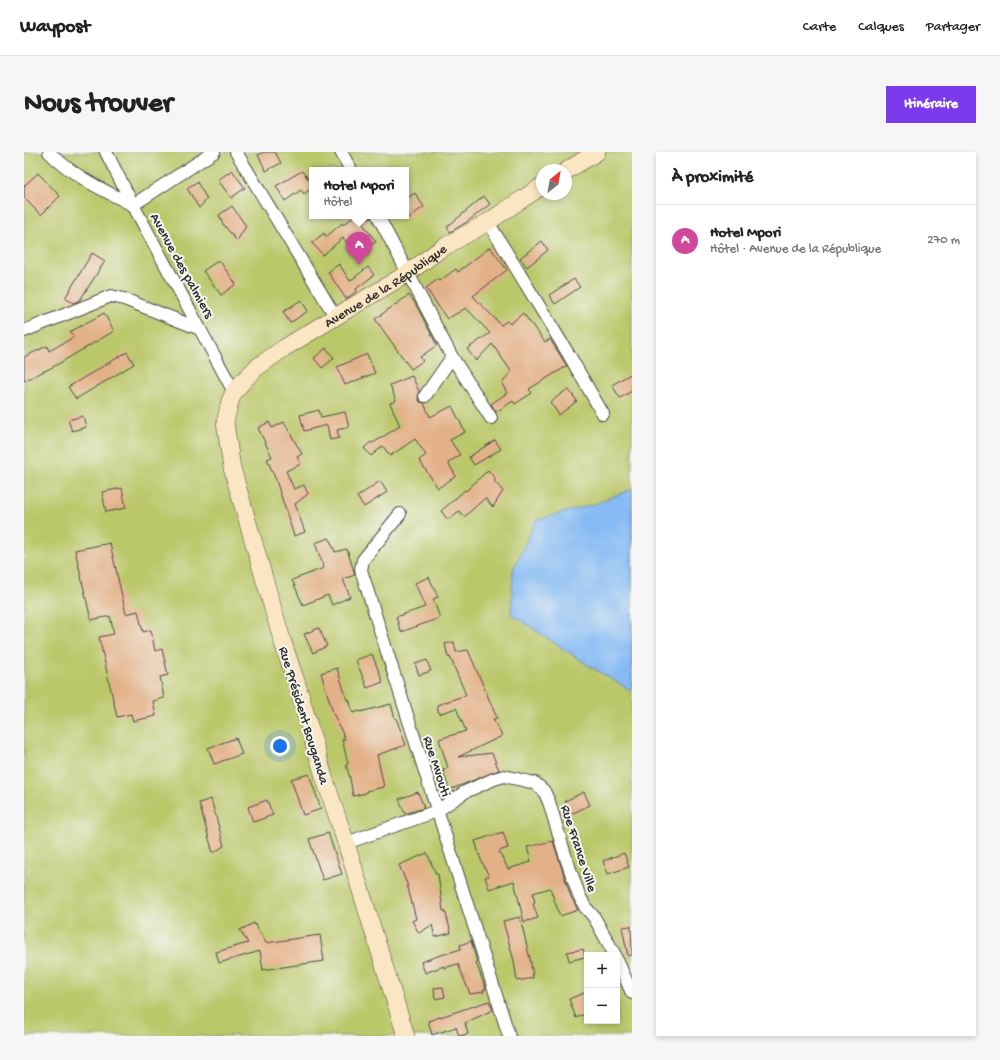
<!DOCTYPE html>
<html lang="fr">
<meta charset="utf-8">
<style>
:root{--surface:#fff;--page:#f6f6f6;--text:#222;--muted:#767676;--line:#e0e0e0;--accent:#7c3aed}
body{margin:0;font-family:"Gochi Hand",sans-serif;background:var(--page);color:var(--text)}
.controls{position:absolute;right:12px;bottom:12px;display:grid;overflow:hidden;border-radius:0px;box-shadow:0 2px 6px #0003}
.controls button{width:36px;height:36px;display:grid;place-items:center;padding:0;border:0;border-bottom:1px solid var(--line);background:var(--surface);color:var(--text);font:20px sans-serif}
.compass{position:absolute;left:512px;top:12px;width:36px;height:36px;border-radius:50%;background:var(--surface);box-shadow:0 2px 6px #0003;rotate:31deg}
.you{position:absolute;left:256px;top:594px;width:14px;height:14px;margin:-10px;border:3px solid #fff;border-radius:50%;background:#1a73e8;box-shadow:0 0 0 6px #1a73e833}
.badge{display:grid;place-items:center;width:26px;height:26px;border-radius:50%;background:var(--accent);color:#fff;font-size:13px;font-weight:700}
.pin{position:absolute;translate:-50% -33px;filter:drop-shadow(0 1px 2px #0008)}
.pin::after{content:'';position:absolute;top:21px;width:14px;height:12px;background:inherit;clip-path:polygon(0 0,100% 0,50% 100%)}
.popup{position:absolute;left:285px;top:15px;width:100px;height:52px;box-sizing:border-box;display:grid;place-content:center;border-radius:0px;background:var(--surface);filter:drop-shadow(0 1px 3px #0005);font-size:13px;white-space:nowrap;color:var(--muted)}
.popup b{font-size:15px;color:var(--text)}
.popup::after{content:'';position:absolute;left:50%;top:100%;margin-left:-8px;border:8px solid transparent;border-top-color:var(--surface)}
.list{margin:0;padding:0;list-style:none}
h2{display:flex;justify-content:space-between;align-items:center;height:52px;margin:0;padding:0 16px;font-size:17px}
h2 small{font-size:13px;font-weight:400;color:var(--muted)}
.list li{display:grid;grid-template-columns:26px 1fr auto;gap:12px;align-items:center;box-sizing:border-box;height:72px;padding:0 16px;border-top:1px solid var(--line)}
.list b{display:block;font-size:15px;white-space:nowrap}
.list p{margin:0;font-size:13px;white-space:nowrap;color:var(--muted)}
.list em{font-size:13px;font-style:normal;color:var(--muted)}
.map{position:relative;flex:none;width:608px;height:884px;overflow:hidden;border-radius:0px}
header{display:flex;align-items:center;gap:24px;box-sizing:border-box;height:56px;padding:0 20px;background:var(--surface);border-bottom:1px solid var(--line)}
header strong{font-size:19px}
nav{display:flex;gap:22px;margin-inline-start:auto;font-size:14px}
.intro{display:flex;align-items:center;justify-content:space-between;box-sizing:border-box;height:96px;padding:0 24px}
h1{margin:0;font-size:28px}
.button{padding:10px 18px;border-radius:0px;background:var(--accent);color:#fff;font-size:14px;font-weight:700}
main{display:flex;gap:24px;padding:0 24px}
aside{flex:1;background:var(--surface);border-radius:0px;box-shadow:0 2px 6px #0003}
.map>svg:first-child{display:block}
.green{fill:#bbc86a;stroke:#737a4a;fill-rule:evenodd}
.water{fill:#85baf4;stroke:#587290}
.building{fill:#e3b187}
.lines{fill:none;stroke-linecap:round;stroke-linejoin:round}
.street-casing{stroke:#494845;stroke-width:14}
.secondary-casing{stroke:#494845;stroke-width:18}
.street{stroke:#fff;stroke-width:12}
.secondary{stroke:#fbe6c3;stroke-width:17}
.labels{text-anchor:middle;stroke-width:4;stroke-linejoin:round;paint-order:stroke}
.street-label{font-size:14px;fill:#2b2b2b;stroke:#f6f6f2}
</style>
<header>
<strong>Waypost</strong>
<nav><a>Carte</a><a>Calques</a><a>Partager</a></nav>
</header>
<div class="intro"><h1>Nous trouver</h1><a class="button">Itinéraire</a></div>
<main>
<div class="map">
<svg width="608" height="884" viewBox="0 0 608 884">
<rect width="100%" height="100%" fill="#f6f6f2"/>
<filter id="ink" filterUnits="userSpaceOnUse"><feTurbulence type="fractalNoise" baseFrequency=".025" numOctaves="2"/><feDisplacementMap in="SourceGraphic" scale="8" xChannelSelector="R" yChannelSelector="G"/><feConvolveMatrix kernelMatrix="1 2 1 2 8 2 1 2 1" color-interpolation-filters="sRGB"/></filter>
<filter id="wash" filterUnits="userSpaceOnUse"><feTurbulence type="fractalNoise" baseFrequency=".012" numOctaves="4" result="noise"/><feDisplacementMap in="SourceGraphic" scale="16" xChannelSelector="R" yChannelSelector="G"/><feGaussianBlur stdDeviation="0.9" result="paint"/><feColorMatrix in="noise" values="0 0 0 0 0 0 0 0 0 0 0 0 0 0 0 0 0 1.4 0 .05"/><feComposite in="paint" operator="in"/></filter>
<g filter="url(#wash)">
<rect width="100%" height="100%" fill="#f5e9d8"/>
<path class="green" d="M0 0H608V884H0ZM288 18H382V64H288ZM518 18H542V42H518ZM563 803H593V869H563Z"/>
<path class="water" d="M608 337V539L564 513 487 462 489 418 512 368 571 352Z"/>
<g id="blocks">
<g class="building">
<path d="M240 0H251L257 11 242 19 234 3Z"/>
<path d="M208 18 221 36 207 46 194 28Z"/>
<path d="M278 19 288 32V36L280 42 277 38 261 49 252 34Z"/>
<path d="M14 21 36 44 17 63 0 46V34Z"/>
<path d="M173 30 183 47 175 56 163 36Z"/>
<path d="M391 41 400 55 382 67V47Z"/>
<path d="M460 44 466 52 443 70 426 80 423 75Z"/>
<path d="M208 54 222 74 213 89 199 72 195 63Z"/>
<path d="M330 64H347V66L339 72 352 90 343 95 338 87 327 95 319 86 299 103 288 91 300 81 302 85 318 71 319 73Z"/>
<path d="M518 89 524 98 503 115 496 106Z"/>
<path d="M466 95 483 118 449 144 477 173 483 169 486 172 499 161 521 190 526 187 543 214 505 237 508 241 491 252 489 249 472 260 467 252 483 241 478 232 487 219 468 192 452 209 443 197 466 181 442 156 423 167 402 136 414 127 415 129 432 117 434 120Z"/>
<path d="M68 101 81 109 56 148 49 151 41 146Z"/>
<path d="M195 108 212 132 197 143 179 119Z"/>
<path d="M315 112 326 129 344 115 350 123 332 137 333 139 322 147 304 120Z"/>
<path d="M550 127 556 135 531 152 525 143Z"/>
<path d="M385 143 391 151 413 193 396 205 399 209 387 217 351 167Z"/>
<path d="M277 148 284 159 266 171 259 160Z"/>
<path d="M80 161 90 179 29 215 0 229V205L23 194 25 199 50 185 46 180Z"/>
<path d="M302 196 310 206 298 216 290 206Z"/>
<path d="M103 200 110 212 52 247 44 235Z"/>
<path d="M343 202 351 221 321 233 313 215Z"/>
<path d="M608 221V239L596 246 588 233Z"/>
<path d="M388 224 395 239 394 247 396 250 400 251 406 265 428 254 441 280 426 288 436 303 424 311 432 324 414 336 395 308 402 303 391 287 366 304 359 294 347 304 340 296 347 290 349 291 376 274 366 251 372 249 366 233Z"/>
<path d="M544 237 553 249 535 263 526 250Z"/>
<path d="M295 258 297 265 321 260 325 275 313 278 315 286 306 288 303 273 280 279 276 263Z"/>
<path d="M59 264 62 275 48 279 44 268Z"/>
<path d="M245 270 248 276 260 270 278 302 273 305 277 312 262 319 270 337 280 333 284 342 271 352 281 380 270 384 252 328 243 307 248 305 234 276Z"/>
<path d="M471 288 477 297 450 313 445 305Z"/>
<path d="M464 318 472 327 470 329 479 339 469 355 461 346 440 365 435 359 424 368 417 359 441 338 442 339Z"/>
<path d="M356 329 363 340 340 355 333 345Z"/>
<path d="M98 336 102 356 82 360 78 340Z"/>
<path d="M305 386 311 400 323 397 331 423 319 427 326 445 308 453 304 443 279 453 268 428 300 416 291 391Z"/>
<path d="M86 391 102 462 114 459 119 480 127 478 131 499 138 497 144 523 136 525 140 546 129 549 132 564 109 569 107 562 93 565 75 485 90 482 86 464 67 468 51 398Z"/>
<path d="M405 425 414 445 409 447 416 466 377 480 372 465 401 455 391 431Z"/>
<path d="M295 476 303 494 289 501 280 482Z"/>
<path d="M430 490 432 500 444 498 473 566 469 567 478 584 434 605 468 601 475 618 425 638 419 618 424 616 415 587 442 579 432 556 415 562 413 553 442 543 426 505H424L421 492Z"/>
<path d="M348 502 359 530 343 536 332 508Z"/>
<path d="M403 508 407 519 395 523 391 512Z"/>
<path d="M313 516 323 548 325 547 329 561 336 559V560L367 552 371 567 372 566 382 593 353 603 360 635 342 639V641L329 644 326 626 322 613 324 612 318 587H321L309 561 297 521Z"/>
<path d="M212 586 218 602 190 612 184 596Z"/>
<path d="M285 622 297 657 279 663 267 627Z"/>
<path d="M394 640 400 656 381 662 375 647Z"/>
<path d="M560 640 566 653 547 662 541 649Z"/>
<path d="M187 647 200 694 189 701 175 651Z"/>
<path d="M243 648 249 663 229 670 224 655Z"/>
<path d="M479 680 484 696 475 699 484 717 507 710 503 695 529 689 547 745 554 758 536 764 526 736 509 741 511 751 509 752 514 766 500 770 490 729 465 737 461 725 465 724 457 708 451 689Z"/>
<path d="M304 681 318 722 299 728 285 687Z"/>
<path d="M403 701 412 722H414L419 759 421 758 427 781 411 785 408 773 395 781 388 769 392 767 383 732 375 713Z"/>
<path d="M600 701 605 715 584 722 579 709Z"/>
<path d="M496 765 507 811 509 826 493 829 490 809 479 769Z"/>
<path d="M230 771 242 791 296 783 300 809 239 818 236 799 195 811 192 800 224 791 216 778Z"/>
<path d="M607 774 608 803 604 804 598 775Z"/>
<path d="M447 789 453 810 452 811 462 837 459 838 460 840 446 842 434 812 420 816V814L401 821 397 810 414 804 437 797 436 793Z"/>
<path d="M559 797 561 805 545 809 543 800Z"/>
<path d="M419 835 421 845 411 847 410 836Z"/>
<path d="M563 840V861L552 866 545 847Z"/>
<path d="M465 849 469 858 441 871 444 882 435 884 432 875 408 883 404 869Z"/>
</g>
</g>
</g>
<g filter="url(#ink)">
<use href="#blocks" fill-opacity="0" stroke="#494845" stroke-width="1"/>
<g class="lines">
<defs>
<g id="street">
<path d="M25 0C47 23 81 39 109 53L190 0"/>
<path d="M82 0 109 53 210 240"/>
<path d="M212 0 311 164"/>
<path d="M317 0 327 18"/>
<path d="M354 64 428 205 467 266"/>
<path d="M464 70 545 203 579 262"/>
<path d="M0 179 87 144 100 147 176 177"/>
<path d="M401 244 428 205"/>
<path d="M376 362 339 408 337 418 485 884"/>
<path d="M322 691 413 659 441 640 470 627 480 624 511 631 520 639 525 650 542 706 555 743 561 755 570 765 591 803"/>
<path d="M593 808 608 841"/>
</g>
<g id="secondary">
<path d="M542 19 573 0"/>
<path id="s1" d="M382 884 322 691 300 625 273 532 259 491 208 316 201 271 206 249 210 240 220 228 232 216 260 196 384 121 418 96 464 70 518 34"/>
</g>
</defs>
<use href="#street" class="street-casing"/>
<use href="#secondary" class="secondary-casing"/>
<use href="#street" class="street"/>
<use href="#secondary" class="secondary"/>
</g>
</g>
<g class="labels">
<g class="street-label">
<text transform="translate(159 113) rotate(61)" y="5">Avenue des palmiers</text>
<text dy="5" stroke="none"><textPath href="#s1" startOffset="858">Avenue de la République</textPath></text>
<text transform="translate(281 563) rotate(73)" y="5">Rue Président Bouganda</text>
<text transform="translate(414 614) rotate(72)" y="5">Rue Mvouti</text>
<text transform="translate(556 696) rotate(72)" y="5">Rue France Ville</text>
</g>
</g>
</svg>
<div class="controls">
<button>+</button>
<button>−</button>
</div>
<svg class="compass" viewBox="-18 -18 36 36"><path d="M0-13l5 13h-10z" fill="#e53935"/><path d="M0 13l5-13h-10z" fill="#767676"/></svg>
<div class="you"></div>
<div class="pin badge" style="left:335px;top:113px;background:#d1479c">A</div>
<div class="popup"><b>Hotel Mpori</b>Hôtel</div>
</div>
<aside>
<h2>À proximité<small></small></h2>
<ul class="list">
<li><span class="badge" style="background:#d1479c">A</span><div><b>Hotel Mpori</b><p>Hôtel · Avenue de la République</p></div><em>270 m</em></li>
</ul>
</aside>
</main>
